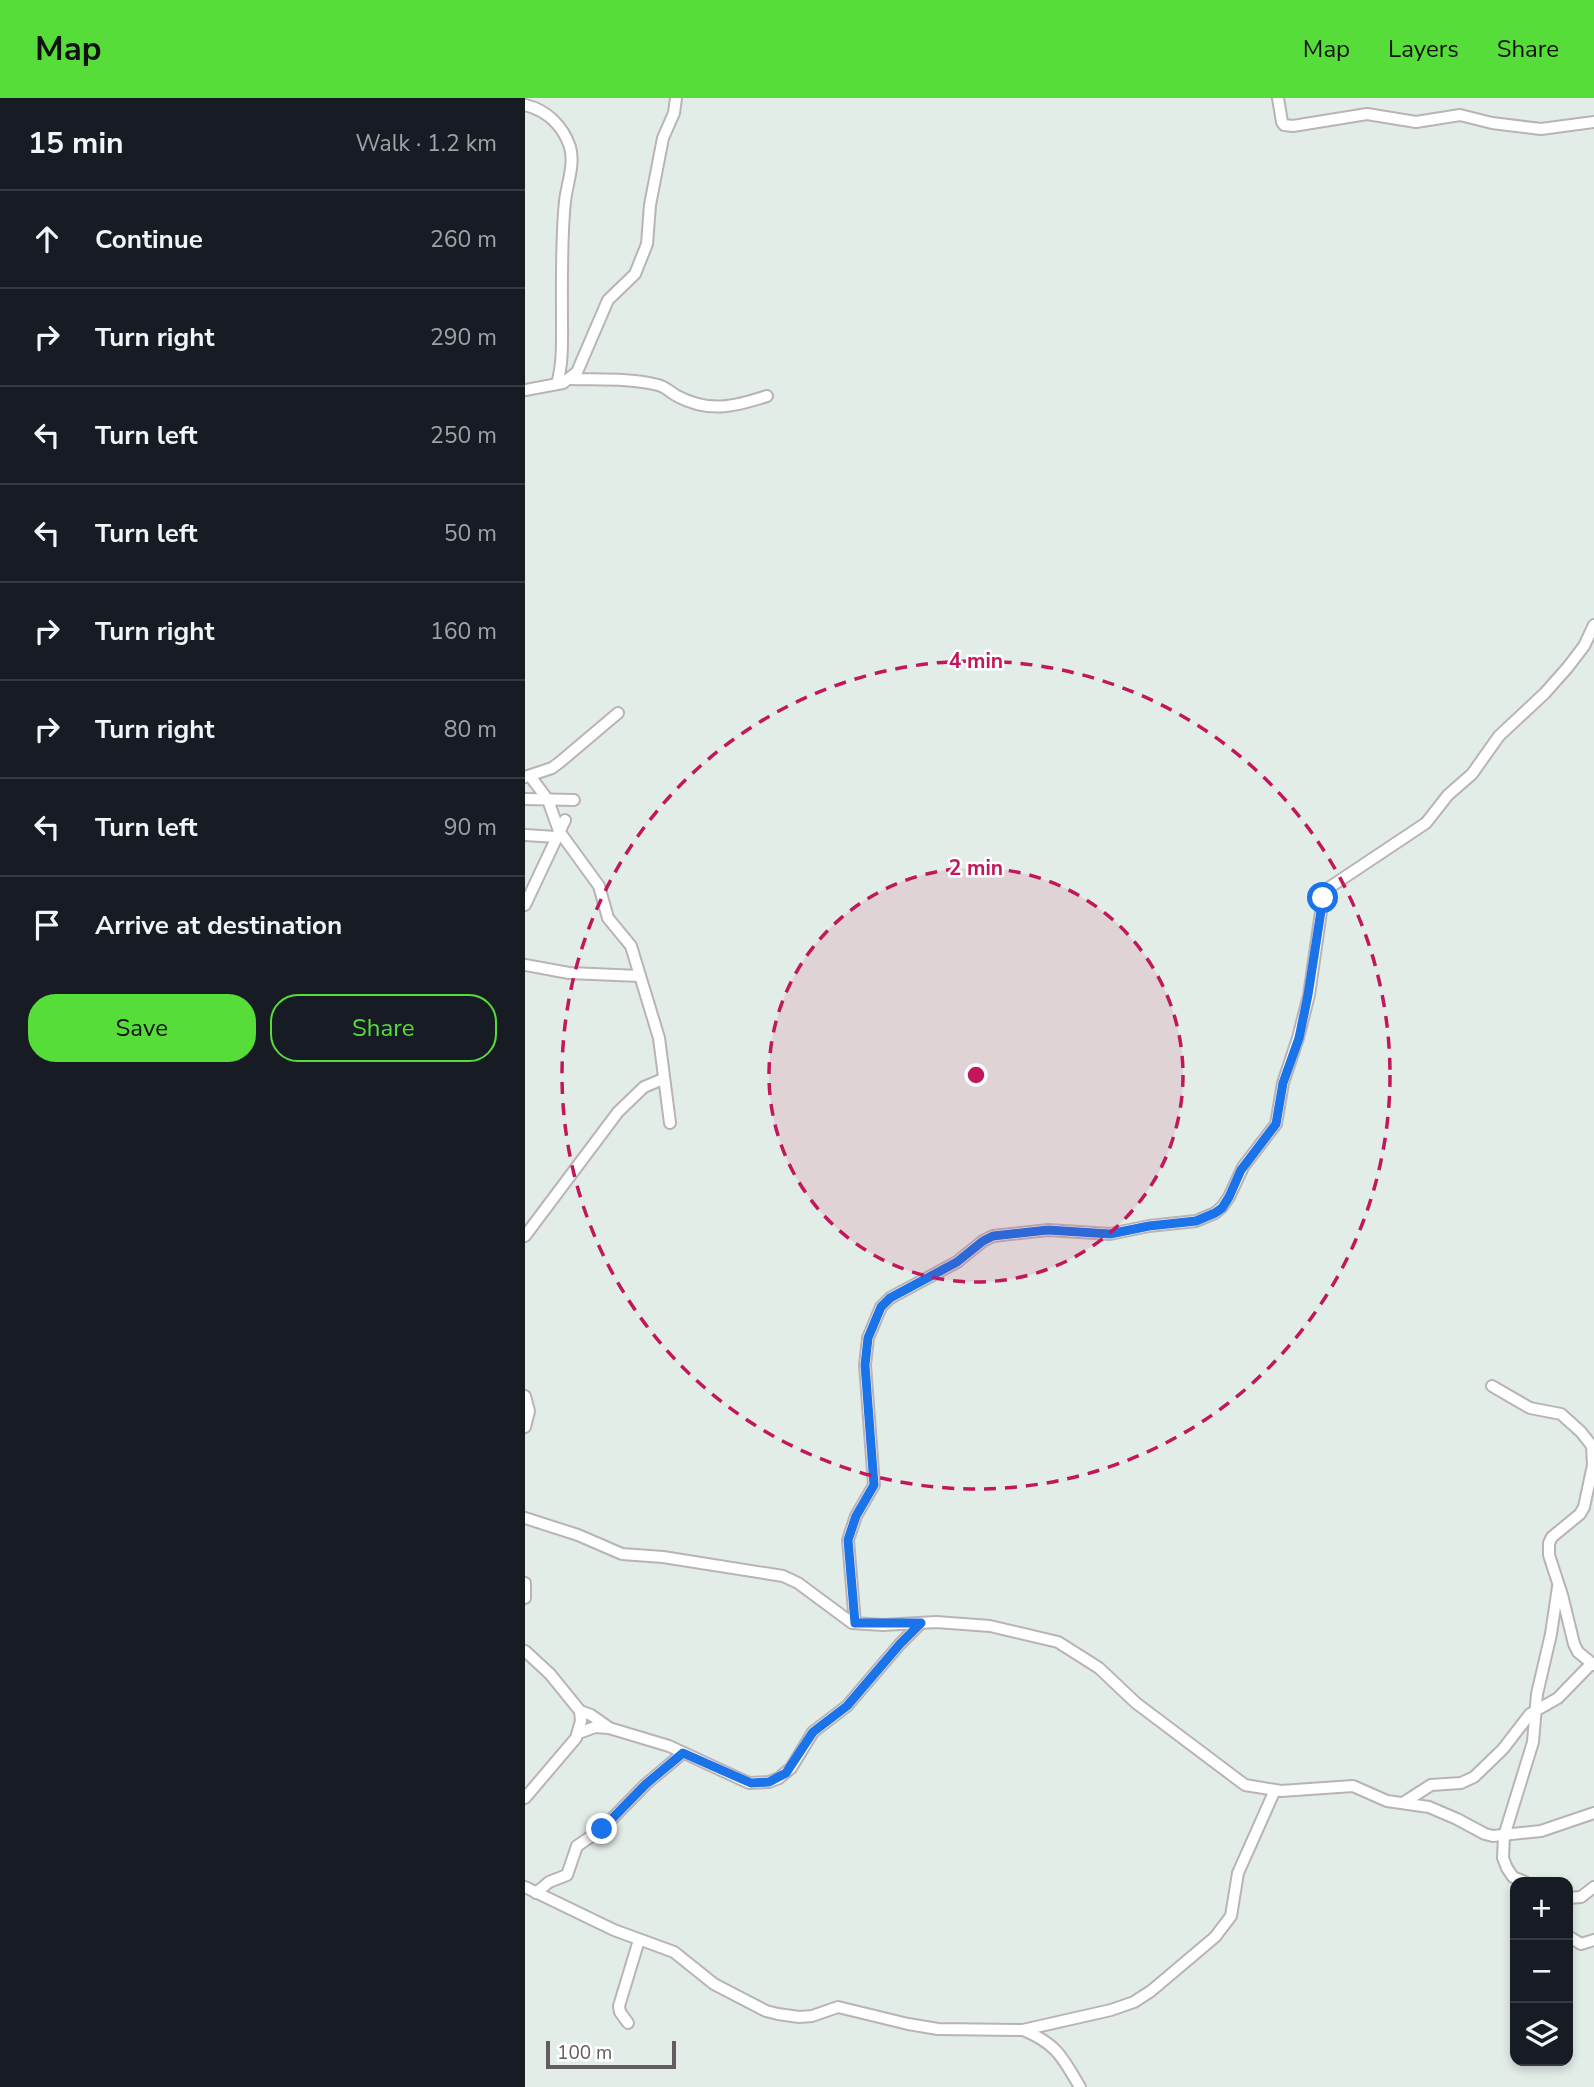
<!DOCTYPE html>
<meta charset="utf-8">
<style>
:root{--surface:#171b24;--page:#20242c;--text:#f1f3f6;--muted:#9ea1a6;--line:#363941;--accent:#56dd39}
body{margin:0;font-family:"Nunito Sans",sans-serif;background:var(--page);color:var(--text)}
.controls{position:absolute;right:21px;bottom:21px;display:grid;overflow:hidden;border-radius:14px;box-shadow:0 4px 10px #0003}
.controls button{width:63px;height:63px;display:grid;place-items:center;padding:0;border:0;border-bottom:2px solid var(--line);background:var(--surface);color:var(--text);font:35px sans-serif}
.scale{position:absolute;left:21px;bottom:18px;width:130px;box-sizing:border-box;padding-left:7px;border:4px solid #625b60;border-top:0;font-size:19px;line-height:24px;white-space:nowrap;color:#625b60;-webkit-text-stroke:5px #fff;paint-order:stroke}
.stop{position:absolute;width:21px;height:21px;margin:-16px;border:5px solid #1a73e8;border-radius:50%;background:#fff}
.stop.end{background:#1a73e8;border-color:#fff;box-shadow:0 2px 7px #0008}
.list{margin:0;padding:0;list-style:none}
h2{display:flex;justify-content:space-between;align-items:center;height:91px;margin:0;padding:0 28px;font-size:30px}
h2 small{font-size:23px;font-weight:400;color:var(--muted)}
.list li{display:grid;grid-template-columns:46px 1fr auto;gap:21px;align-items:center;box-sizing:border-box;height:98px;padding:0 28px;border-top:2px solid var(--line)}
.list b{display:block;font-size:26px;white-space:nowrap}
.list em{font-size:23px;font-style:normal;color:var(--muted)}
.actions{display:flex;gap:14px;padding:21px 28px}
.actions a{flex:1;padding:16px 0;border:2px solid var(--accent);border-radius:28px;text-align:center;font-size:24px;color:var(--accent)}
.actions .main{background:var(--accent);color:#111}
.icon{flex:none;width:38px;height:38px;fill:none;stroke:currentColor;stroke-width:2;stroke-linecap:round;stroke-linejoin:round}
.map{position:relative;flex:none;width:1069px;height:1989px;overflow:hidden}
header{display:flex;align-items:center;gap:42px;box-sizing:border-box;height:98px;padding:0 35px;background:var(--accent);color:#111}
header strong{font-size:33px}
nav{display:flex;gap:38px;margin-inline-start:auto;font-size:24px}
main{display:flex}
aside{flex:1;background:var(--surface)}
.map>svg:first-child{display:block}
.lines{fill:none;stroke-linecap:round;stroke-linejoin:round}
.minor-casing{stroke:#b9b3b7;stroke-width:14}
.minor{stroke:#fff;stroke-width:10}
.route{stroke:#1a73e8;stroke-width:9}
.ring{fill:none;stroke:#c2185b;stroke-width:3.5;stroke-dasharray:12 9}
.centre{fill:#c2185b;stroke:#fff;stroke-width:3.5}
.ring-label{font-size:21px;text-anchor:middle;font-weight:bold;fill:#c2185b;stroke:#fff;stroke-width:5;stroke-linejoin:round;paint-order:stroke}
</style>
<header>
<strong>Map</strong>
<nav><a>Map</a><a>Layers</a><a>Share</a></nav>
</header>
<main>
<aside>
<h2>15 min<small>Walk · 1.2 km</small></h2>
<ul class="list">
<li><svg class="icon" aria-label="ahead" viewBox="0 0 24 24"><path d="M12 20V5M6 11l6-6 6 6"/></svg><div><b>Continue</b></div><em>260 m</em></li>
<li><svg class="icon" aria-label="right" viewBox="0 0 24 24"><path d="M7 20v-9h11M14 6l5 5-5 5"/></svg><div><b>Turn right</b></div><em>290 m</em></li>
<li><svg class="icon" aria-label="left" viewBox="0 0 24 24"><path d="M17 20v-9H6M10 6l-5 5 5 5"/></svg><div><b>Turn left</b></div><em>250 m</em></li>
<li><svg class="icon" aria-label="left" viewBox="0 0 24 24"><path d="M17 20v-9H6M10 6l-5 5 5 5"/></svg><div><b>Turn left</b></div><em>50 m</em></li>
<li><svg class="icon" aria-label="right" viewBox="0 0 24 24"><path d="M7 20v-9h11M14 6l5 5-5 5"/></svg><div><b>Turn right</b></div><em>160 m</em></li>
<li><svg class="icon" aria-label="right" viewBox="0 0 24 24"><path d="M7 20v-9h11M14 6l5 5-5 5"/></svg><div><b>Turn right</b></div><em>80 m</em></li>
<li><svg class="icon" aria-label="left" viewBox="0 0 24 24"><path d="M17 20v-9H6M10 6l-5 5 5 5"/></svg><div><b>Turn left</b></div><em>90 m</em></li>
<li><svg class="icon" aria-label="arrive" viewBox="0 0 24 24"><path d="M6 21V4h12l-3 4 3 4H6"/></svg><div><b>Arrive at destination</b></div></li>
</ul>
<div class="actions"><a class="main">Save</a><a>Share</a></div>
</aside>
<div class="map">
<svg width="1069" height="1989" viewBox="0 0 1069 1989">
<rect width="100%" height="100%" fill="#e3ede8"/>
<g class="lines">
<defs>
<g id="minor">
<path d="M753 0 757 24 759 27 768 28 842 16 891 24 935 17 967 25 1016 31 1069 24"/>
<path d="M0 7C22 12 38 28 45 49 50 66 42 86 40 103 36 142 37 182 37 222 37 244 38 265 32 286"/>
<path d="M45 281C75 282 105 280 133 287 141 289 145 294 152 298 184 315 209 309 242 298"/>
<path d="M0 292 38 285 52 274 83 202 110 176 122 146 125 107 138 40 149 15 151 0"/>
<path d="M5 678 23 702 34 733 74 788 83 820 106 848 134 940 145 1025"/>
<path d="M0 679 27 670 35 664 93 615"/>
<path d="M0 701 49 702"/>
<path d="M0 737 31 739"/>
<path d="M0 807 40 722"/>
<path d="M0 867 44 875 115 878"/>
<path d="M0 1138 93 1014 119 989 138 981"/>
<path d="M967 1288 1005 1310 1036 1316 1056 1334 1067 1348 1068 1367 1059 1409 1055 1416 1027 1439 1024 1445V1457L1037 1497 1049 1546 1053 1554 1069 1567"/>
<path d="M0 1298 4 1313 0 1329"/>
<path d="M0 1420 53 1437 97 1456 138 1459 258 1478 273 1485 327 1525 358 1527 411 1524 465 1528 533 1544 574 1570 611 1605 720 1687 756 1693 828 1688 862 1703 904 1709 932 1721 960 1736 968 1738 1016 1733 1069 1715"/>
<path d="M0 1485V1500"/>
<path d="M330 1525 323 1442 331 1418 349 1387 340 1267 343 1240 356 1209 365 1200 432 1164 458 1143 468 1138 523 1132 585 1136 624 1128 671 1123 690 1115 697 1109 704 1099 718 1069 751 1026 758 985 773 940 784 897 798 800 802 791 901 725 923 697 947 676 974 638 1020 595 1043 569 1059 548 1069 527"/>
<path d="M0 1553 25 1576 55 1613 56 1623 51 1640 0 1700"/>
<path d="M55 1613 66 1617 83 1629"/>
<path d="M54 1635 70 1629 84 1630 144 1648 224 1685 244 1684 254 1680 266 1670 288 1634 322 1608 375 1546 396 1525"/>
<path d="M878 1705 906 1687 936 1685 949 1679 978 1651 1005 1616 1033 1600 1066 1566"/>
<path d="M1000 1784 988 1779 982 1770 978 1760 979 1738 1008 1644 1012 1596 1026 1536 1033 1489"/>
<path d="M0 1789 89 1832 149 1854 189 1886 241 1913 253 1916 274 1919 287 1918 313 1909 383 1926 413 1931 498 1932 586 1912 609 1904 626 1893 690 1839 706 1818 713 1775 750 1692"/>
<path d="M11 1795 24 1784 42 1777 52 1748 77 1731 121 1686 158 1655"/>
<path d="M1043 1800 1056 1799 1069 1789"/>
<path d="M1043 1838 1056 1846 1069 1842"/>
<path d="M103 1925 95 1914 94 1908 114 1842"/>
<path d="M498 1932C532 1946 537 1959 555 1989"/>
</g>
</defs>
<use href="#minor" class="minor-casing"/>
<use href="#minor" class="minor"/>
</g>
<g class="lines">
<path class="route" d="M77 1731 121 1686 158 1655 226 1685 244 1684 261 1675 288 1634 322 1608 375 1546 396 1525H330L323 1442 331 1418 349 1387 340 1267 343 1240 356 1209 365 1200 432 1164 458 1143 468 1138 523 1132 585 1136 624 1128 671 1123 690 1115 697 1110 704 1099 716 1072 751 1026 758 985 774 940 783 897 798 800"/>
</g>
<circle cx="451" cy="977" r="207" fill="#c2185b" fill-opacity=".12"/>
<g class="ring">
<circle cx="451" cy="977" r="207"/>
<circle cx="451" cy="977" r="414"/>
</g>
<circle cx="451" cy="977" r="10" class="centre"/>
<g class="ring-label">
<text x="451" y="570">4 min</text>
<text x="451" y="777">2 min</text>
</g>
</svg>
<div class="controls">
<button>+</button>
<button>−</button>
<button><svg class="icon" aria-label="layers" viewBox="0 0 24 24"><path d="M12 4l9 5-9 5-9-5zM3 14l9 5 9-5"/></svg></button>
</div>
<div class="scale">100 m</div>
<div class="stop" style="left:798px;top:800px"></div>
<div class="stop end" style="left:77px;top:1731px"></div>
</div>
</main>
